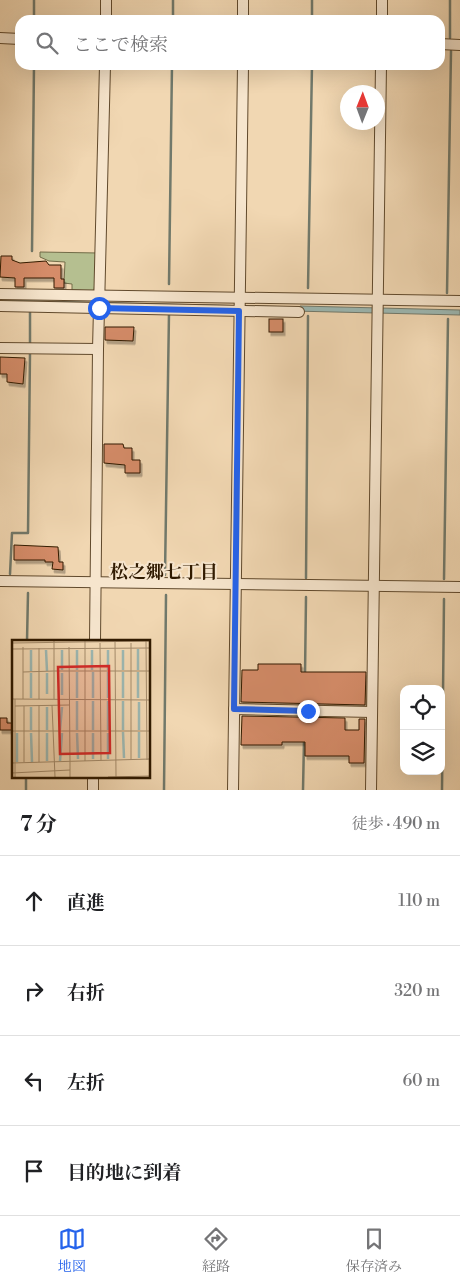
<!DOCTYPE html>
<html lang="ja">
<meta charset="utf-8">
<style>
:root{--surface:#fff;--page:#f2f2f2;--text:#202124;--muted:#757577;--line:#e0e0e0;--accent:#2563eb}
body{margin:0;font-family:"Libre Bodoni","Noto Serif JP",serif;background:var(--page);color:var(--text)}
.controls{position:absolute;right:15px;bottom:15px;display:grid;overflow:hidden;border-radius:10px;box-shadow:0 5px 20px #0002}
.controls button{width:45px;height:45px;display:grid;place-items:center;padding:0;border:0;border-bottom:1px solid var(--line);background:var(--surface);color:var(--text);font:25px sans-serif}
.compass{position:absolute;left:340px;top:85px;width:45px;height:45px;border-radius:50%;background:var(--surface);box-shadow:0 5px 20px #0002;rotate:1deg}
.stop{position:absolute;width:15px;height:15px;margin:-11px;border:4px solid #2563eb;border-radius:50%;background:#fff}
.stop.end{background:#2563eb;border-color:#fff;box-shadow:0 1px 5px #0008}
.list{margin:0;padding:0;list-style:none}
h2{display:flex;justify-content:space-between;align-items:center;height:65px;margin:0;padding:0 20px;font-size:21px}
h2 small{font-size:16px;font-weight:400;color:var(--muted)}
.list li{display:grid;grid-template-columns:32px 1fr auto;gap:15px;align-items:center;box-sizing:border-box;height:90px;padding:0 20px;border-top:1px solid var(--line)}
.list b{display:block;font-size:19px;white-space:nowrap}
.list em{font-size:16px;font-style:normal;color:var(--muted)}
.icon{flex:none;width:28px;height:28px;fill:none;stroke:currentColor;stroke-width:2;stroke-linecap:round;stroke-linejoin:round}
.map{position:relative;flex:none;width:460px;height:790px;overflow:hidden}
.search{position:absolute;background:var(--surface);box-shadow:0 5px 20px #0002;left:15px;right:15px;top:15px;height:55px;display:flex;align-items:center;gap:12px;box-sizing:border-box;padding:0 18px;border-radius:15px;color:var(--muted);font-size:19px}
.sheet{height:425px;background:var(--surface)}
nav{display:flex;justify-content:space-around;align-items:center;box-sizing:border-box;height:70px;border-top:1px solid var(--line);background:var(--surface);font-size:14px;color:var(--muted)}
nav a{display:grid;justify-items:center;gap:2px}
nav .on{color:var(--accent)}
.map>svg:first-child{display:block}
.green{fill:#b5bf90;stroke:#726c48}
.water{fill:#9cb8b3;stroke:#71796b}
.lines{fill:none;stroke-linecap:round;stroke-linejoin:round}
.stream{stroke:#71796b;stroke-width:2.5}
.building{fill:#d58c69;stroke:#301a00;filter:url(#shadow)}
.minor-casing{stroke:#60492c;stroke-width:12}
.minor{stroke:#f6e5cd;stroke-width:10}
.route{stroke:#2563eb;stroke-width:6}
.labels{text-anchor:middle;stroke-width:4;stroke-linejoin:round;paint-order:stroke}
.neighbourhood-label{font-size:18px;font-weight:bold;fill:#301a00;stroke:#f6e5cd}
.inset-river{fill:none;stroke:#9cb8b3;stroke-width:2.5}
.inset-road{fill:none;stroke:#a48b6b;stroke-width:1}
.view{fill:#d62828;fill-opacity:0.15;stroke:#d62828;stroke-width:2.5}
.inset-edge{fill:none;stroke:#301a00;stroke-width:2.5}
</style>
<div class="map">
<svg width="460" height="790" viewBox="0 0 460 790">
<defs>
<filter id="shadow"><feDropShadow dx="2" dy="3.5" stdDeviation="0" flood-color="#0004"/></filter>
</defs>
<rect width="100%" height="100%" fill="#f1d7b2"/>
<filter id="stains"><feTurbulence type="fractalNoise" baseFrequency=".004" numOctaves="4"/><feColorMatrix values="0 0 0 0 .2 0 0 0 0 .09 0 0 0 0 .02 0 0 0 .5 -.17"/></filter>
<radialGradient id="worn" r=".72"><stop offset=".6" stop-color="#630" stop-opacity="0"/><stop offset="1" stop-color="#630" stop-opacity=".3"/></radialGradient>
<path class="green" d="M40 252 98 253 94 291 72 290V284L64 283 65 262 49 261 40 257Z"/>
<path class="water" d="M0 300 299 307 300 306 460 310V315L0 304Z"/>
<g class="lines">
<g class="stream">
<path d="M34 20V0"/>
<path d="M173 20V0"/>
<path d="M312 20V0"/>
<path d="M450 38V0"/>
<path d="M32 251 34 65"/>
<path d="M169 284 172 65"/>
<path d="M308 288 312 65"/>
<path d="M447 293 451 51"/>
<path d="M30 344V309"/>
<path d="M10 574 12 533H28L30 353"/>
<path d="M165 575 169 313"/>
<path d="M306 578 308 316"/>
<path d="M444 579 448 319"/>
<path d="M27 641 28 593"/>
<path d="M305 675 306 597"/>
<path d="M26 790V776"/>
<path d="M164 790 166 595"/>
<path d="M303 790 304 741"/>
<path d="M442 790 444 599"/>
</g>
</g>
<g class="building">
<path d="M1 256H12V260L20 263 46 261 49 265H61V279H64V288H54V278H24V287H15V278L0 277Z"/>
<rect x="269" y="319" width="14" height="13"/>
<path d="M105 327H134L133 341 105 340Z"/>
<path d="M0 357 25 358 23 384 7 382V374H0Z"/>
<path d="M104 444H123L124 448H132V460H140V473H125V465L104 463Z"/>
<path d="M14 545 58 547 59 562H63V570L52 569 53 562H45V560H14Z"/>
<path d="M258 664H301V672H366L365 705 241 702 242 670H258Z"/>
<path d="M242 716 345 718V730H359V719H365L364 763H349V756H305V742H282V745H241Z"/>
<path d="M0 718H7V723H14V730H0Z"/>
</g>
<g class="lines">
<defs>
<g id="minor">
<path d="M106 20V0"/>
<path d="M243 20V0"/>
<path d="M382 20V0"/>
<path d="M0 38 20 39"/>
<path d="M440 44 460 45"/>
<path d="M0 294 460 301"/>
<path d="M0 306 299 312"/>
<path d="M0 348 98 349"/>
<path d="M0 581 460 587"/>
<path d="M95 641 98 349 105 65"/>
<path d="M234 709 372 712"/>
<path d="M93 790V776"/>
<path d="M233 790 243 65"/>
<path d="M371 790 381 65"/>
</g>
</defs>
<use href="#minor" class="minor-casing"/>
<use href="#minor" class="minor"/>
</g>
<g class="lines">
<path class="route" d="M99 308 239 311 234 709 308 711"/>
</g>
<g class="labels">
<g class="neighbourhood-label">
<text x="164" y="578">松之郷七丁目</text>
</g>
</g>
<g transform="translate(12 640)">
<rect width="138" height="138" fill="#f1d7b2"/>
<path class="inset-river" d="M126 9V30M19 10V31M34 10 35 31M50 10V30M65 10V30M80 10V30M96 10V30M111 10V30M65 32V58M81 32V58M96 32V58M111 32V58M126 32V58M19 33V58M35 33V54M50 33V55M65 61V90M81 61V90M96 61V90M111 61V90M127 62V90M19 67V90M35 67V90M48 90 50 67M111 92 112 118M127 92V118M5 93V122M19 93 20 122M35 93V121M65 93 66 119M81 93V119M96 93V119M48 121 50 93"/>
<path class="inset-road" d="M42 0V59M73 1V121M103 1 104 137M134 1 135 120M0 3 138 1M88 3 89 120M119 3V120M11 7V59M57 7 58 121M27 8V59M0 9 138 8M42 31H138M11 32 42 31M0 59 138 60M27 65V122M40 65 43 137M3 66 57 65M12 66V122M0 91H138M58 121V137M0 123 138 119M0 133 58 130M3 137V59M96 137 138 136"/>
<path class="view" d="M97 26 98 113 48 114 46 27Z"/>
<rect width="138" height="138" class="inset-edge"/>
</g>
<rect width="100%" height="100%" filter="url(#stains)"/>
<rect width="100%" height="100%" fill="url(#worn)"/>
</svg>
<div class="controls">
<button><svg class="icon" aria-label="locate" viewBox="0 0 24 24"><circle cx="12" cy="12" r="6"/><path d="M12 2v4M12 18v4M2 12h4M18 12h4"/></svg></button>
<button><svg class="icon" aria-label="layers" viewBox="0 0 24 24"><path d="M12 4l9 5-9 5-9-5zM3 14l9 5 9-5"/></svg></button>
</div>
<svg class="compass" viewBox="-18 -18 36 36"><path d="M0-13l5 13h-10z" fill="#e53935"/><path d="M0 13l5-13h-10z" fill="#757577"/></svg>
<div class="stop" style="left:99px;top:308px"></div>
<div class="stop end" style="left:308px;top:711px"></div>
<div class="search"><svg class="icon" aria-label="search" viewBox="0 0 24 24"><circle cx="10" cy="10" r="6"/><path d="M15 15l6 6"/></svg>ここで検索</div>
</div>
<section class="sheet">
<h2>7 分<small>徒歩 · 490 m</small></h2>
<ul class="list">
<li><svg class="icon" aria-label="ahead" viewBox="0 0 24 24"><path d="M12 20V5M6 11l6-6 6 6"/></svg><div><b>直進</b></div><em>110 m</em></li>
<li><svg class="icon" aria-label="right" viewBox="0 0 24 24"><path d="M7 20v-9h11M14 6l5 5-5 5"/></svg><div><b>右折</b></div><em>320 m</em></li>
<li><svg class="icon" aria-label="left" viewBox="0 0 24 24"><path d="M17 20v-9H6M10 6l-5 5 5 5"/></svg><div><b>左折</b></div><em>60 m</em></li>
<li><svg class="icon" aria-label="arrive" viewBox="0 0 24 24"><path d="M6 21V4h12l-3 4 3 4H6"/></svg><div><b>目的地に到着</b></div></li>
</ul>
</section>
<nav>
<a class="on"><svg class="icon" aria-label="map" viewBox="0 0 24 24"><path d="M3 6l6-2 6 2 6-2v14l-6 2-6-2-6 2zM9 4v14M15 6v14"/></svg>地図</a>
<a><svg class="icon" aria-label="directions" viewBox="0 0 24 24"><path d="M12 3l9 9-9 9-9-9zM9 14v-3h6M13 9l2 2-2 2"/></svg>経路</a>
<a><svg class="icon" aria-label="saved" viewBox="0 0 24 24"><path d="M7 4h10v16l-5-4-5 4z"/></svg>保存済み</a>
</nav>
